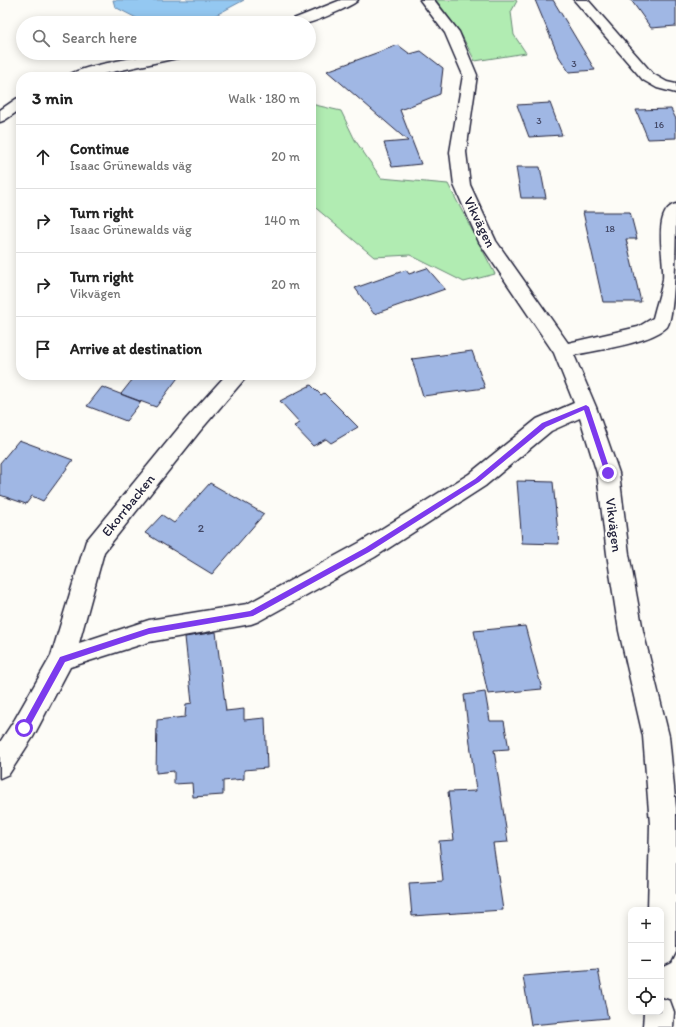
<!DOCTYPE html>
<meta charset="utf-8">
<style>
:root{--surface:#fff;--page:#f6f6f6;--text:#222;--muted:#767676;--line:#e0e0e0}
body{margin:0;font-family:Itim,sans-serif;background:var(--page);color:var(--text)}
.controls{position:absolute;right:12px;bottom:12px;display:grid;overflow:hidden;border-radius:8px;box-shadow:0 2px 10px #0003}
.controls button{width:36px;height:36px;display:grid;place-items:center;padding:0;border:0;border-bottom:1px solid var(--line);background:var(--surface);color:var(--text);font:20px sans-serif}
.stop{position:absolute;width:12px;height:12px;margin:-9px;border:3px solid #7c3aed;border-radius:50%;background:#fff}
.stop.end{background:#7c3aed;border-color:#fff;box-shadow:0 1px 4px #0008}
.list{margin:0;padding:0;list-style:none}
h2{display:flex;justify-content:space-between;align-items:center;height:52px;margin:0;padding:0 16px;font-size:17px}
h2 small{font-size:13px;font-weight:400;color:var(--muted)}
.list li{display:grid;grid-template-columns:26px 1fr auto;gap:12px;align-items:center;box-sizing:border-box;height:64px;padding:0 16px;border-top:1px solid var(--line)}
.list b{display:block;font-size:15px;white-space:nowrap}
.list p{margin:0;font-size:13px;white-space:nowrap;color:var(--muted)}
.list em{font-size:13px;font-style:normal;color:var(--muted)}
.icon{flex:none;width:22px;height:22px;fill:none;stroke:currentColor;stroke-width:2;stroke-linecap:round;stroke-linejoin:round}
.map{position:relative;flex:none;width:676px;height:1027px;overflow:hidden}
.search{position:absolute;background:var(--surface);box-shadow:0 2px 10px #0003;left:16px;top:16px;width:300px;height:44px;display:flex;align-items:center;gap:10px;box-sizing:border-box;padding:0 14px;border-radius:22px;color:var(--muted);font-size:15px}
.panel{position:absolute;background:var(--surface);box-shadow:0 2px 10px #0003;left:16px;top:72px;width:300px;height:308px;border-radius:16px}
.map>svg:first-child{display:block}
.green{fill:#b1ecb2;stroke:#6a8776}
.water{fill:#94c8f1;stroke:#6686a8}
.building{fill:#a0b7e4;stroke:#22223b}
.lines{fill:none;stroke-linecap:round;stroke-linejoin:round}
.minor-casing{stroke:#22223b;stroke-width:3}
.minor{fill:#fdfcf7;fill-rule:evenodd}
.route{fill:#7c3aed}
.labels{text-anchor:middle;stroke-width:4;stroke-linejoin:round;paint-order:stroke}
.far-number-label{font-size:10px;fill:#424765}
.number-label{font-size:12px;fill:#424765}
.street-label{font-size:14px;fill:#22223b;stroke:#fdfcf7}
</style>
<div class="map">
<svg width="676" height="1027" viewBox="0 0 676 1027">
<rect width="100%" height="100%" fill="#fdfcf7"/>
<filter id="ink" filterUnits="userSpaceOnUse"><feTurbulence type="fractalNoise" baseFrequency=".025" numOctaves="2"/><feDisplacementMap in="SourceGraphic" scale="8" xChannelSelector="R" yChannelSelector="G"/><feConvolveMatrix kernelMatrix="1 2 1 2 8 2 1 2 1" color-interpolation-filters="sRGB"/></filter>
<g filter="url(#ink)">
<g class="green">
<path d="M436 0H515L517 1 511 12 514 35 526 53 475 61 460 32Z"/>
<path d="M311 104 341 111 355 140 381 178 448 184 495 274 464 282 410 255 374 257 311 204Z"/>
</g>
<path class="water" d="M113 0H244L201 23H146L115 7Z"/>
<g class="building">
<path d="M535 0H553L595 70 569 72 558 55Z"/>
<path d="M631 0H676V26L651 28Z"/>
<path d="M398 45 410 54 421 51 443 68 440 94 400 110 421 164 392 167 384 143 408 141 327 71Z"/>
<path d="M550 103 562 135 529 137 517 105Z"/>
<path d="M671 109 676 119V138L648 139 636 110Z"/>
<path d="M516 167H540L546 198H521Z"/>
<path d="M583 212H630L637 239H626L641 302H603Z"/>
<path d="M427 268 445 289 374 314 355 288 406 270 409 274Z"/>
<path d="M472 351 485 388 423 396 412 359Z"/>
<path d="M136 375H180L156 407 121 394Z"/>
<path d="M311 385 321 395 324 393 358 427 331 443 326 439 313 446 294 426 300 423 280 401Z"/>
<path d="M102 387 141 402 126 421 87 406Z"/>
<path d="M19 440 73 460 43 501 32 496 26 504 0 495V463Z"/>
<path d="M517 481 553 482 559 544 522 543Z"/>
<path d="M210 483 264 514 212 574 145 533 162 515 174 523Z"/>
<path d="M525 626 542 689 488 694 474 631Z"/>
<path d="M216 632 226 711 244 709V720L265 718 267 768 244 770V779L223 781V795L193 797 192 783 174 784V771L156 773 157 720 185 717 186 704 192 703 185 637Z"/>
<path d="M485 692 490 721H504L509 749 494 750 508 842 493 843 503 910 412 916 409 883 443 881 439 841 454 840 448 792 476 791 464 695Z"/>
<path d="M598 970 608 1018 531 1025 523 976Z"/>
</g>
<g class="lines">
<defs>
<g id="minor">
<path d="M341 0H358C353 6 317 21 308 23 302 24 295 23 289 23L291 20Z"/>
<path d="M420 0H434L459 32 477 75 466 152 470 185 496 241 568 343 638 327 653 318C656 305 661 292 663 279 665 260 651 210 676 204 676 225 676 314 667 327 650 343 598 350 574 355L596 407 619 473 629 554 643 631 669 736 676 808V952L671 962 661 967V910H648L650 824 643 736 619 631 607 554 597 473 580 418 551 431 485 486 375 557 259 621 251 624 149 642 70 667 33 737 9 774 0 778V742L15 719 51 656 86 541 186 419 226 375H248L200 431 104 552 79 643 149 620 247 604 359 543 469 474 537 419 574 403 554 353 479 242 454 185 450 152 463 75 445 33Z"/>
<path d="M574 0H588L653 74 667 82 676 84V93L657 88 643 80Z"/>
<path d="M161 53H189L187 56 182 57 89 77H67C73 67 145 56 161 53Z"/>
<path d="M21 97V109L5 120 0 122V110L16 99Z"/>
<path d="M661 998 670 1001 674 1012 673 1027H643L644 1012H661Z"/>
</g>
</defs>
<use href="#minor" class="minor-casing"/>
<use href="#minor" class="minor"/>
</g>
</g>
<path class="route" d="M586 405 589 407 611 473 610 475 608 476 605 473 584 410 546 427 479 482 369 552 253 616 149 634 65 662 27 731H22V726L60 657 149 628 250 611 365 548 475 479 542 423Z"/>
<g class="labels">
<g class="far-number-label">
<text x="574" y="67">3</text>
<text x="539" y="124">3</text>
<text x="659" y="128">16</text>
<text x="610" y="232">18</text>
</g>
<g class="number-label">
<text x="201" y="532">2</text>
</g>
<g class="street-label">
<text transform="translate(480 222) rotate(64)" y="5">Vikvägen</text>
<text transform="translate(128 505) rotate(-51)" y="5">Ekorrbacken</text>
<text transform="translate(614 525) rotate(83)" y="5">Vikvägen</text>
</g>
</g>
</svg>
<div class="controls">
<button>+</button>
<button>−</button>
<button><svg class="icon" aria-label="locate" viewBox="0 0 24 24"><circle cx="12" cy="12" r="6"/><path d="M12 2v4M12 18v4M2 12h4M18 12h4"/></svg></button>
</div>
<div class="stop" style="left:24px;top:728px"></div>
<div class="stop end" style="left:608px;top:473px"></div>
<div class="search"><svg class="icon" aria-label="search" viewBox="0 0 24 24"><circle cx="10" cy="10" r="6"/><path d="M15 15l6 6"/></svg>Search here</div>
<section class="panel">
<h2>3 min<small>Walk · 180 m</small></h2>
<ul class="list">
<li><svg class="icon" aria-label="ahead" viewBox="0 0 24 24"><path d="M12 20V5M6 11l6-6 6 6"/></svg><div><b>Continue</b><p>Isaac Grünewalds väg</p></div><em>20 m</em></li>
<li><svg class="icon" aria-label="right" viewBox="0 0 24 24"><path d="M7 20v-9h11M14 6l5 5-5 5"/></svg><div><b>Turn right</b><p>Isaac Grünewalds väg</p></div><em>140 m</em></li>
<li><svg class="icon" aria-label="right" viewBox="0 0 24 24"><path d="M7 20v-9h11M14 6l5 5-5 5"/></svg><div><b>Turn right</b><p>Vikvägen</p></div><em>20 m</em></li>
<li><svg class="icon" aria-label="arrive" viewBox="0 0 24 24"><path d="M6 21V4h12l-3 4 3 4H6"/></svg><div><b>Arrive at destination</b></div></li>
</ul>
</section>
</div>
